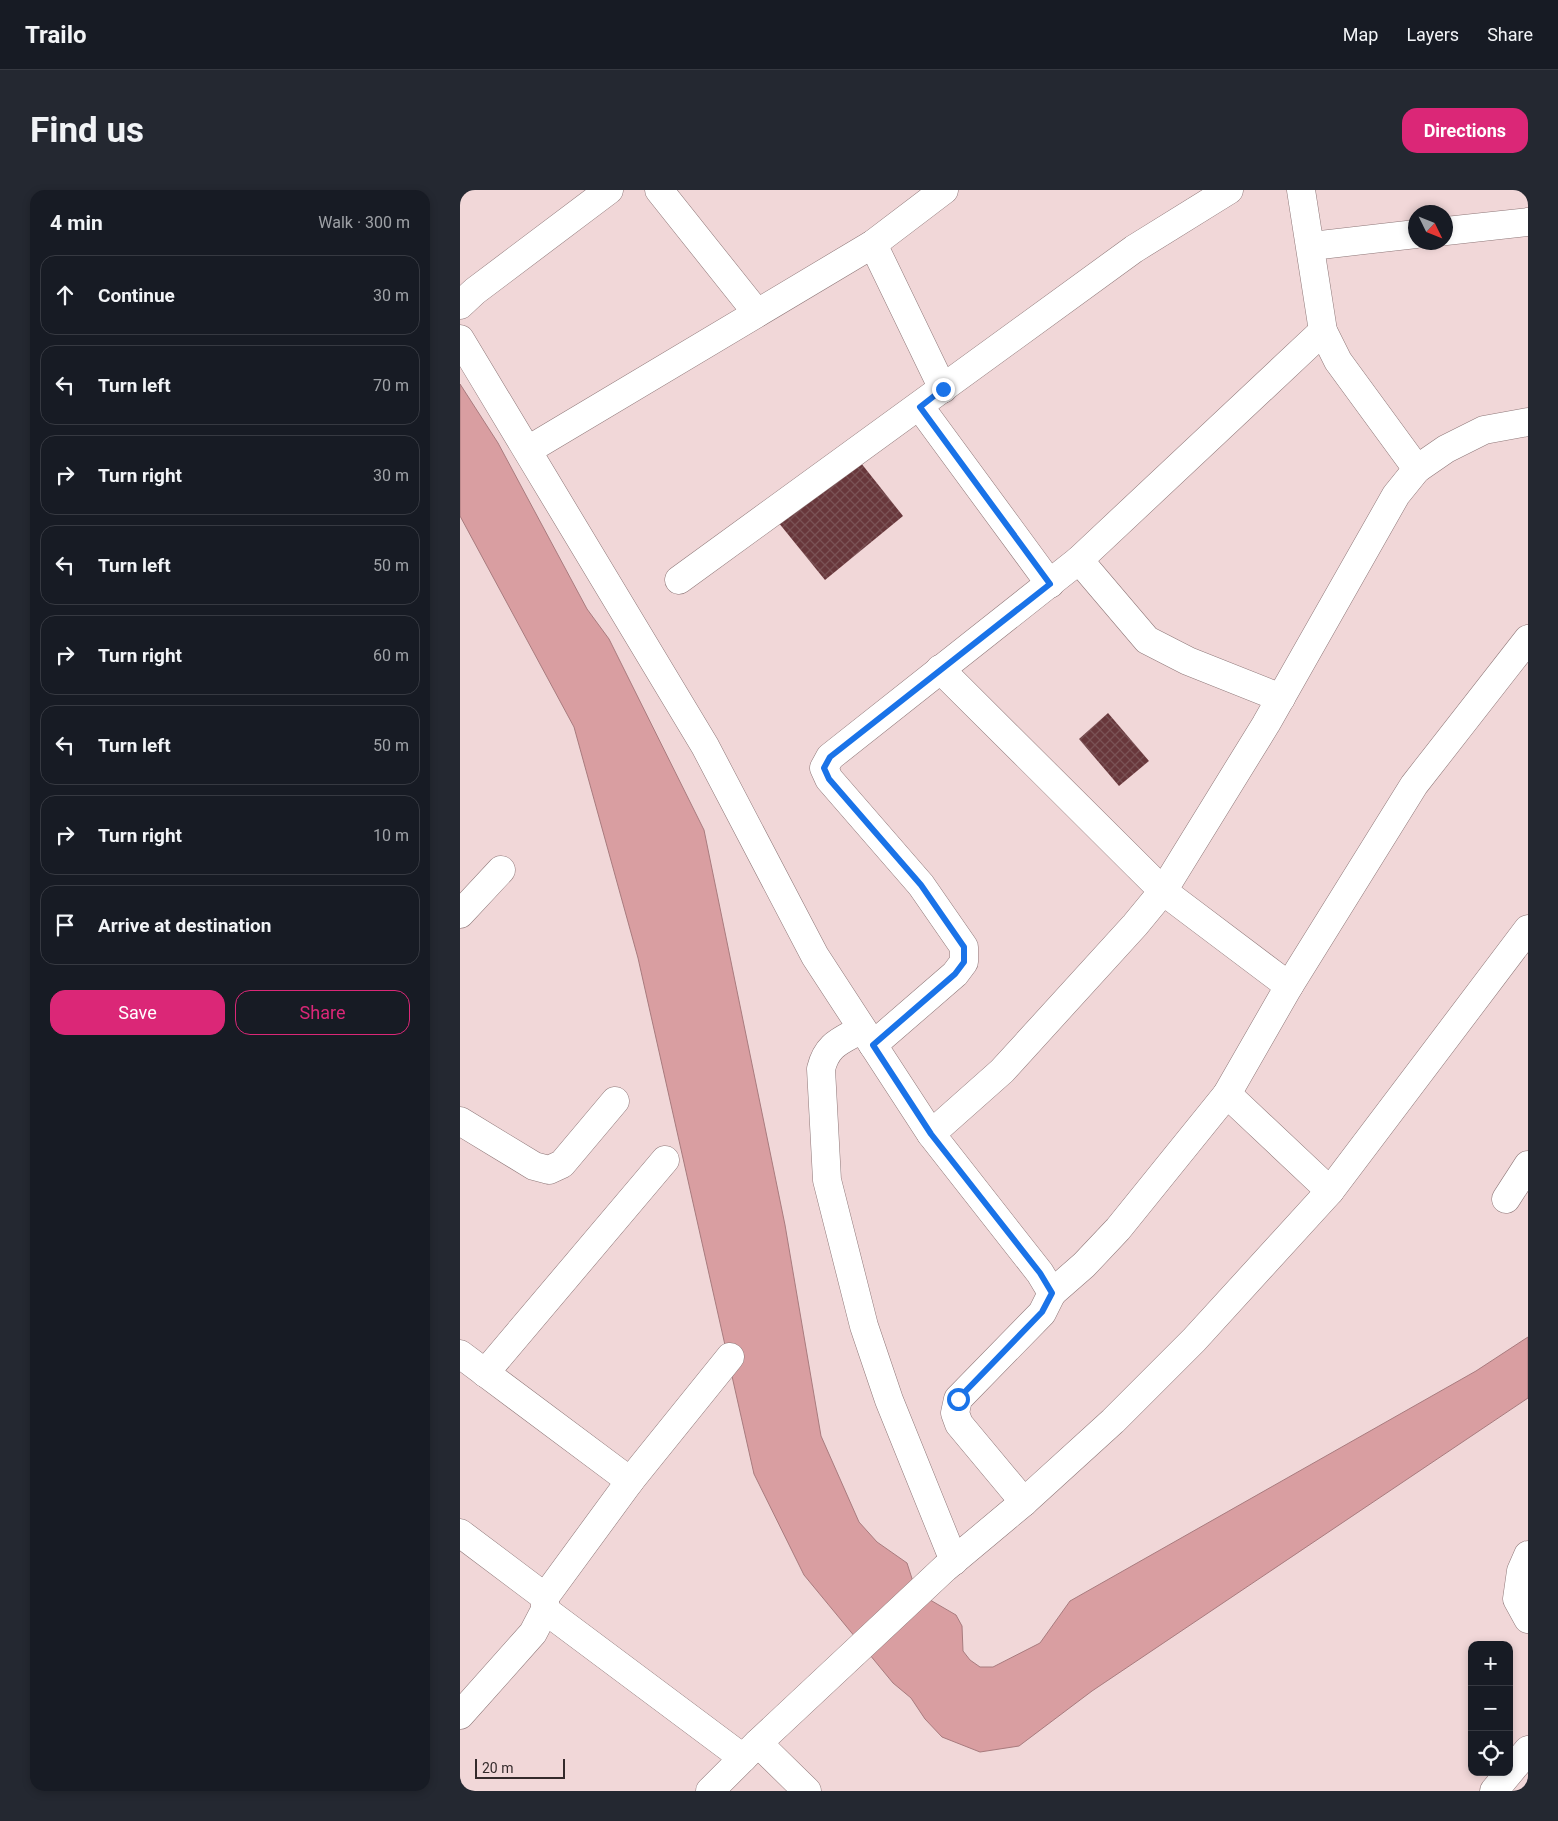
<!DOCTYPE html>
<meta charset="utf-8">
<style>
:root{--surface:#171b24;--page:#242831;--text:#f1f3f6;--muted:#9ea1a6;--line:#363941;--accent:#db2777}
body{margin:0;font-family:Roboto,sans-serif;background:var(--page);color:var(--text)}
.controls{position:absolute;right:15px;bottom:15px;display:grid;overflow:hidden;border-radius:10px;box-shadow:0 2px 8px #0003}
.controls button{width:45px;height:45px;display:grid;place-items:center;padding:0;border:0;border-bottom:1px solid var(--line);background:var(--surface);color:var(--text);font:25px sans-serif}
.compass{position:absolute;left:948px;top:15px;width:45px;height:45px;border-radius:50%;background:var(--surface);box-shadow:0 2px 8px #0003;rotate:133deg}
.scale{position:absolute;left:15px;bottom:12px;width:90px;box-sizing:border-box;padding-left:5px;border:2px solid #342a2b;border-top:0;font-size:14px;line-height:18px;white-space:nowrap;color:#342a2b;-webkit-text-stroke:4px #f1d7d8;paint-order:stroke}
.stop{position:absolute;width:15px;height:15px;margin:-11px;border:4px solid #1a73e8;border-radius:50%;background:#fff}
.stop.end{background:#1a73e8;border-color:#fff;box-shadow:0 1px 5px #0008}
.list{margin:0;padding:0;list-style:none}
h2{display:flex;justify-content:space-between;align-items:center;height:65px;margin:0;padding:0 20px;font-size:21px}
h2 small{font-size:16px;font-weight:400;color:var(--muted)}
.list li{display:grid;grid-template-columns:32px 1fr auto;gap:15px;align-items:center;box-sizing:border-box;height:80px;margin:0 10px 10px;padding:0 10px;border:1px solid var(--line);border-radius:15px}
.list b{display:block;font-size:19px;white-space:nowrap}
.list em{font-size:16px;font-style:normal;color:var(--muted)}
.actions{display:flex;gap:10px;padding:15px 20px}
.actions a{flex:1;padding:11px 0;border:1px solid var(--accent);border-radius:15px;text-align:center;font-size:18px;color:var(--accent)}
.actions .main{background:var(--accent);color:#fff}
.icon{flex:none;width:28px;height:28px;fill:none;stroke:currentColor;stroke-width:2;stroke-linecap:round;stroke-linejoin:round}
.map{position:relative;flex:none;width:1068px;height:1601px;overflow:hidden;border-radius:15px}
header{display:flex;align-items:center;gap:30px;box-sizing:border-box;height:70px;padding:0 25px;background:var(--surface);border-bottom:1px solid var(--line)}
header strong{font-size:24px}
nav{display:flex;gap:28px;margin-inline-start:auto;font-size:18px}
.intro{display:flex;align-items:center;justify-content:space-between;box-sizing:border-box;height:120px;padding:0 30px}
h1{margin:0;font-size:35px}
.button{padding:12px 22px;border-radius:15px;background:var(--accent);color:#fff;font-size:18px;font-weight:700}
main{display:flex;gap:30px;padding:0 30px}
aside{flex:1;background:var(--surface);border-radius:15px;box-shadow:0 2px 8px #0003}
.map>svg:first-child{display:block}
.water{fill:#d99ea1;stroke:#a87b7e}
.building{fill:url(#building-cross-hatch)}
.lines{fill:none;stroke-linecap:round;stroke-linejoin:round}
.minor-casing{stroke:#8e7778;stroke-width:29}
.minor{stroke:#fff;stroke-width:28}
.route{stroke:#1a73e8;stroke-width:6}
</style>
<header>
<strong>Trailo</strong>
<nav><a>Map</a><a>Layers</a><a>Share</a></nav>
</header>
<div class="intro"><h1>Find us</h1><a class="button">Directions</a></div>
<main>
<aside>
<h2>4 min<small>Walk · 300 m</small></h2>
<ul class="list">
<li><svg class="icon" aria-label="ahead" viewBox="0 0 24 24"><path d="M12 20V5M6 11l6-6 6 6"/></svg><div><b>Continue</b></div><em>30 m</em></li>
<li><svg class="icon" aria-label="left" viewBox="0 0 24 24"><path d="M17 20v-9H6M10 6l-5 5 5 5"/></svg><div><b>Turn left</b></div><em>70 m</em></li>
<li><svg class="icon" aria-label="right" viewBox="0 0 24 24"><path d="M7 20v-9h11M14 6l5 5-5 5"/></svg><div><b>Turn right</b></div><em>30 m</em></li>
<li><svg class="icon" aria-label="left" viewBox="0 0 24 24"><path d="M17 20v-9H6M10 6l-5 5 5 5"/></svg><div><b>Turn left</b></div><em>50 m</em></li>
<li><svg class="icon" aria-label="right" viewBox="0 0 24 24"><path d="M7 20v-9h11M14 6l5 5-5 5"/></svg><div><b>Turn right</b></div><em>60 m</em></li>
<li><svg class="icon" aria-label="left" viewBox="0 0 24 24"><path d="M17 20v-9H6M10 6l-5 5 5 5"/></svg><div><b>Turn left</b></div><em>50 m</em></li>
<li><svg class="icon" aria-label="right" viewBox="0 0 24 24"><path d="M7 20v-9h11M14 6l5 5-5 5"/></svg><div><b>Turn right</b></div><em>10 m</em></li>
<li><svg class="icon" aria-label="arrive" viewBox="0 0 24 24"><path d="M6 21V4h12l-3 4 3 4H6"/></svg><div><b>Arrive at destination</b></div></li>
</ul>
<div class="actions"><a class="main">Save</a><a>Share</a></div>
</aside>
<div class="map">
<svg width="1068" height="1601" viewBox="0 0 1068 1601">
<defs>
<pattern id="building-cross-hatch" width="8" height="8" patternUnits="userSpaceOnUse" patternTransform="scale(1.25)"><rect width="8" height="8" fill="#68373b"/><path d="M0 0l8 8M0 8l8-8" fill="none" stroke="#7a5255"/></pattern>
</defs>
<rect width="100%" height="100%" fill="#f1d7d8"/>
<path class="water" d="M0 194 38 253 127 419 149 449 244 640 325 1035 361 1246 399 1332 417 1352 447 1373 455 1398 465 1407 496 1425 502 1436 503 1461 510 1470 520 1477H533L580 1453 610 1411 1016 1181 1068 1147V1208L632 1501 559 1556 520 1562 482 1547 465 1529 451 1508 433 1493 344 1385 294 1284 178 768 114 537 0 326Z"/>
<g class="building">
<path d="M397 268 443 326 365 390 318 332Z"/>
<path d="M648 523 689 571 659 596 619 549Z"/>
</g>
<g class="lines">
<defs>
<g id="minor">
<path d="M199 0 297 123"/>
<path d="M841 0 863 141 878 171 957 279"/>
<path d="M986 41 1068 32"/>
<path d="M413 54 483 199"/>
<path d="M852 56 956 44"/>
<path d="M0 115 15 101 149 0"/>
<path d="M0 149 245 556 355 766 471 944 580 1083 592 1103 582 1123 498 1209 495 1223 499 1234 564 1312"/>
<path d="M460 217 590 394"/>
<path d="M68 260 413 54 484 0"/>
<path d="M619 370 687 450 728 471 821 508"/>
<path d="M219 390 674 59 769 0"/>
<path d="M480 479 703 701 829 796"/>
<path d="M0 724 41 680"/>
<path d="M402 839C381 851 367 854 361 879L367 990 404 1136 429 1210 494 1371"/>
<path d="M413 855 495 784 504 772V757L461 695 369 589 364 578 370 567 619 370 863 141"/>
<path d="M767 904 870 1001"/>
<path d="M0 931 74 976 89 980 102 974 155 911"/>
<path d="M471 944 542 881 675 735 703 701 806 534 936 305 957 279 986 259 1024 240 1068 232"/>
<path d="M1046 1009 1068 975"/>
<path d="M592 1103 624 1075 658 1039 767 904 829 796 954 595 1068 449"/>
<path d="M0 1164 170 1291"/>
<path d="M25 1183 205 970"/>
<path d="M0 1343 85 1407V1420L73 1443 0 1525"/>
<path d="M1068 1365 1061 1381 1057 1409 1068 1429"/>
<path d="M85 1407 170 1291 270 1167"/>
<path d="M85 1420 283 1568"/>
<path d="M298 1553 347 1601"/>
<path d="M250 1601 298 1553 485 1378 564 1312 653 1231 734 1150 870 1001 1068 739"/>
<path d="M1034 1601 1068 1560"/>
</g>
</defs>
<use href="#minor" class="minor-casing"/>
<use href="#minor" class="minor"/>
</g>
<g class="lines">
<path class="route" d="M483 199 460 217 590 394 370 567 364 578 369 589 461 695 504 757V772L495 784 413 855 471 944 580 1083 592 1103 582 1122 498 1209"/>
</g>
</svg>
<div class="controls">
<button>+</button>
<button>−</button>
<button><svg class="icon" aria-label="locate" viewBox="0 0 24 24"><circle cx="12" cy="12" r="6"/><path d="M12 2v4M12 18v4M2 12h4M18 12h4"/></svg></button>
</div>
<svg class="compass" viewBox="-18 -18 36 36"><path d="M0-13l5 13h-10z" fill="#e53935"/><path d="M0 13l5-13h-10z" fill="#9ea1a6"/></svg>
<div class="scale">20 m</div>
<div class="stop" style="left:498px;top:1209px"></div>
<div class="stop end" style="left:483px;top:199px"></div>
</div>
</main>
